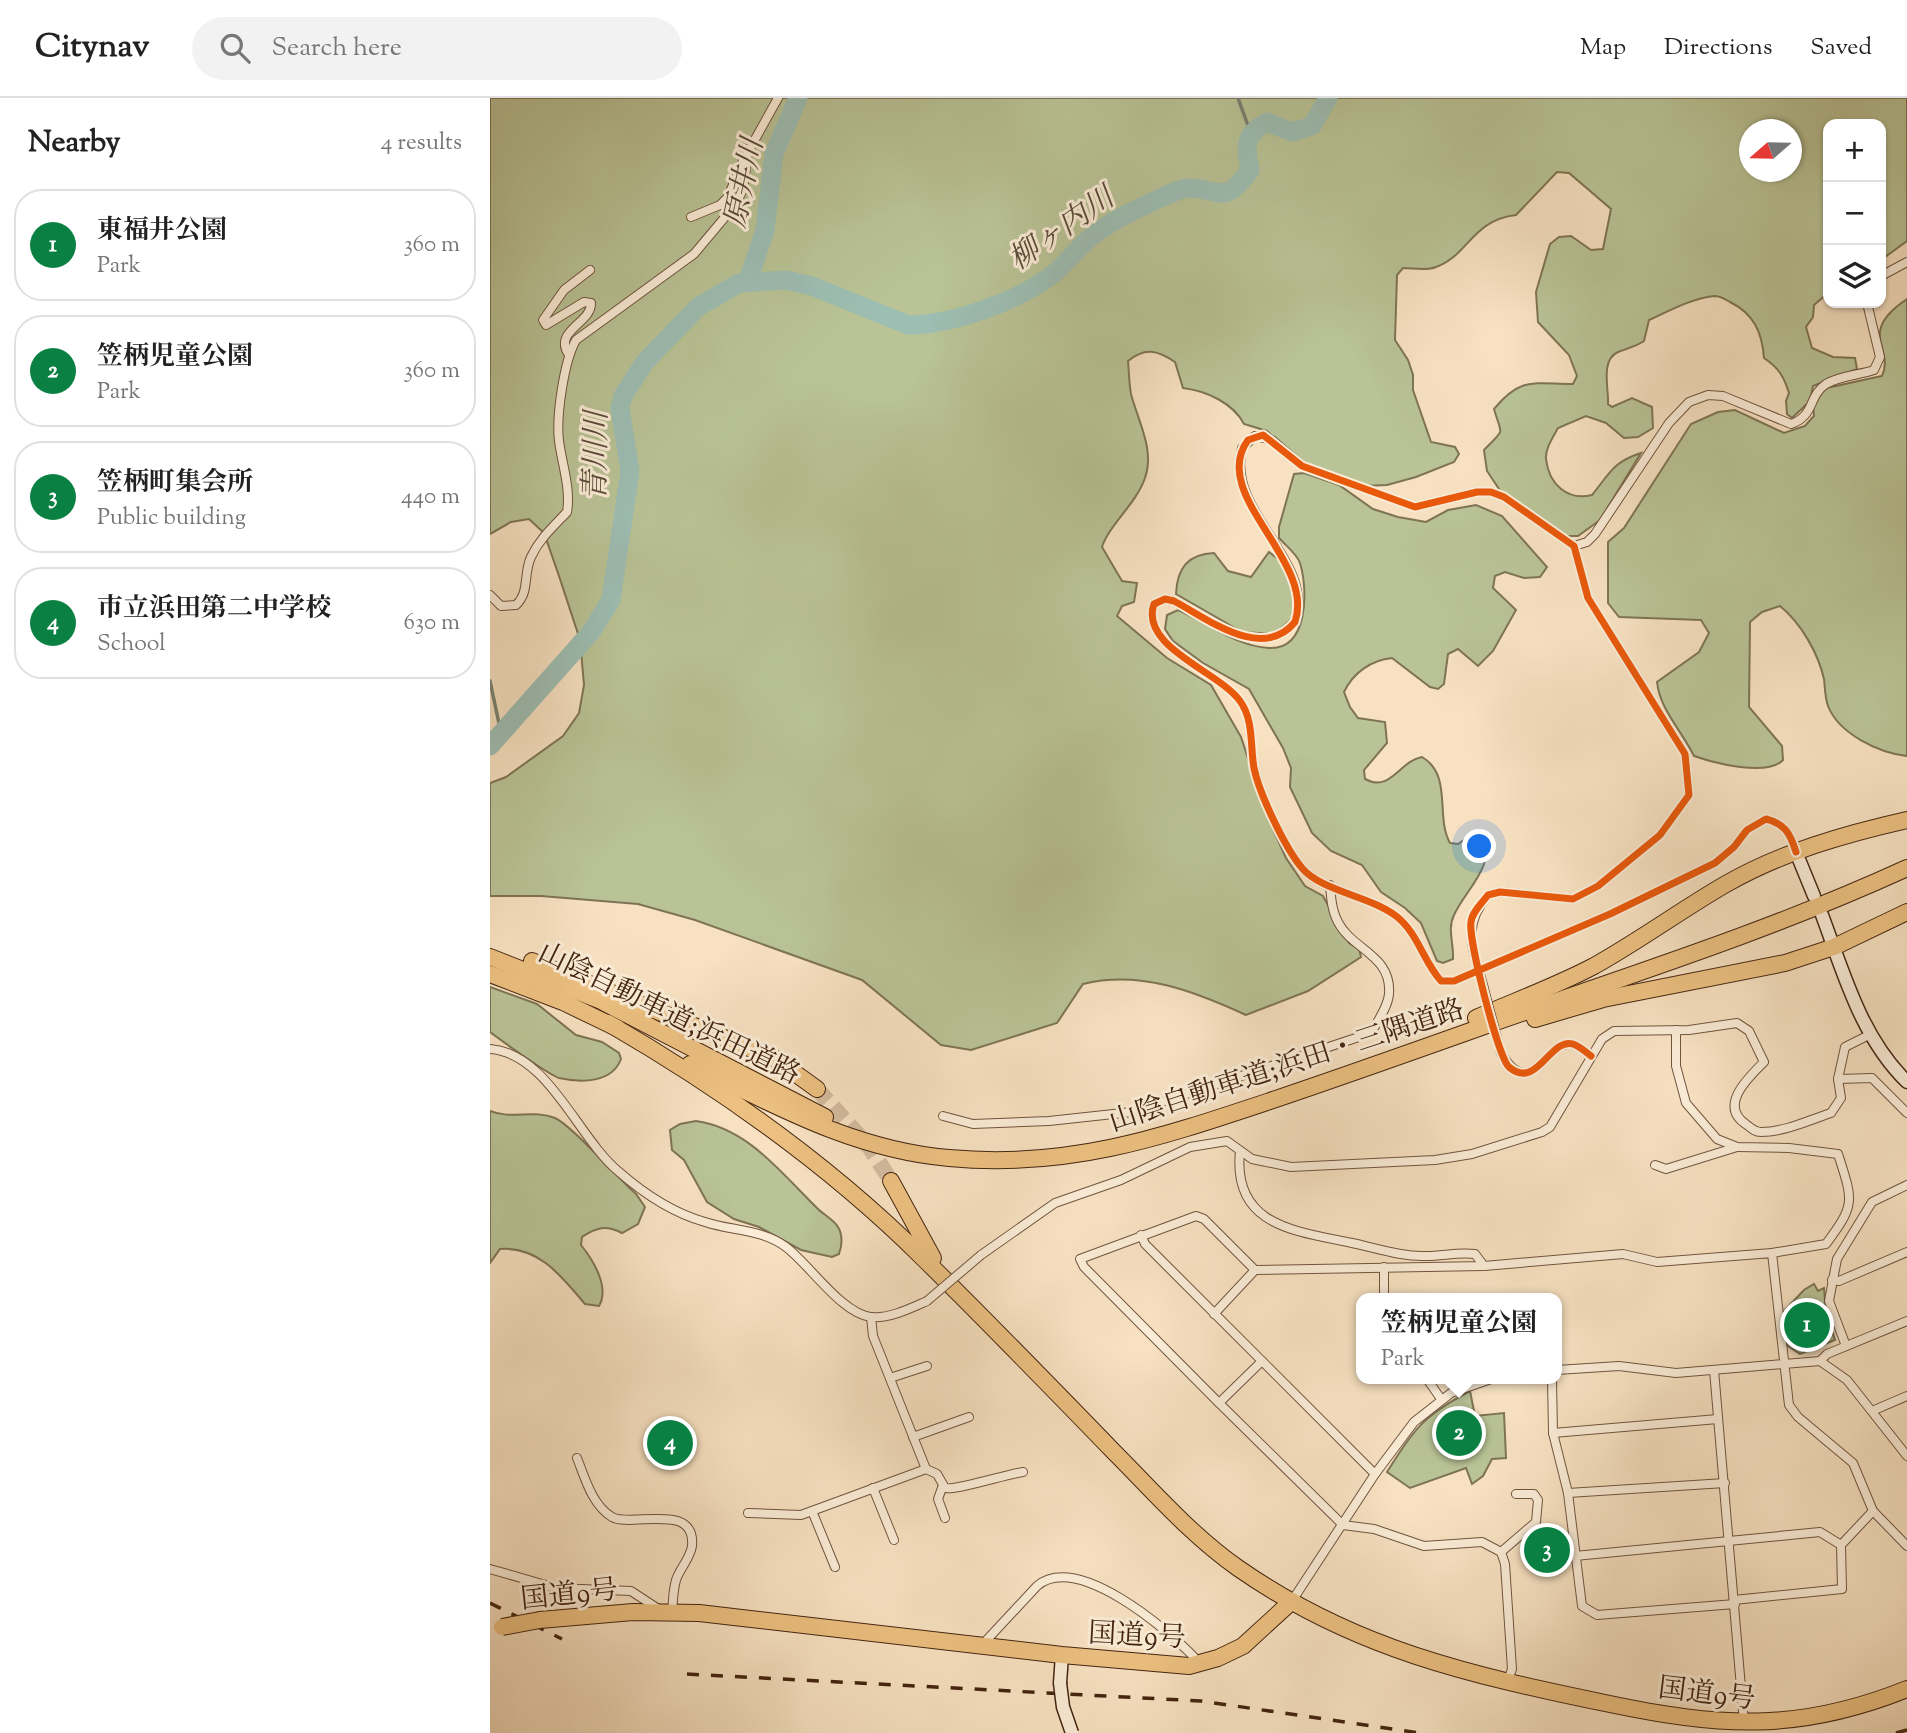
<!DOCTYPE html>
<meta charset="utf-8">
<style>
:root{--surface:#fff;--page:#f2f2f2;--text:#222;--muted:#767676;--line:#e0e0e0;--accent:#0b8043}
body{margin:0;font-family:"Sorts Mill Goudy","Noto Serif JP",serif;background:var(--page);color:var(--text)}
.controls{position:absolute;right:21px;top:21px;display:grid;overflow:hidden;border-radius:14px;box-shadow:0 2px 5px #0004}
.controls button{width:63px;height:63px;display:grid;place-items:center;padding:0;border:0;border-bottom:2px solid var(--line);background:var(--surface);color:var(--text);font:35px sans-serif}
.compass{position:absolute;left:1249px;top:21px;width:63px;height:63px;border-radius:50%;background:var(--surface);box-shadow:0 2px 5px #0004;rotate:250deg}
.you{position:absolute;left:990px;top:749px;width:24px;height:24px;margin:-18px;border:5px solid #fff;border-radius:50%;background:#1a73e8;box-shadow:0 0 0 10px #1a73e833}
.badge{display:grid;place-items:center;width:46px;height:46px;border-radius:50%;background:var(--accent);color:#fff;font-size:23px;font-weight:700}
.pin{position:absolute;translate:-50% -50%;border:4px solid #fff;box-shadow:0 2px 7px #0006}
.popup{position:absolute;left:866px;top:1195px;width:206px;height:91px;box-sizing:border-box;display:grid;place-content:center;border-radius:14px;background:var(--surface);filter:drop-shadow(0 2px 5px #0005);font-size:23px;white-space:nowrap;color:var(--muted)}
.popup b{font-size:26px;color:var(--text)}
.popup::after{content:'';position:absolute;left:50%;top:100%;margin-left:-14px;border:14px solid transparent;border-top-color:var(--surface)}
.list{margin:0;padding:0;list-style:none}
h2{display:flex;justify-content:space-between;align-items:center;height:91px;margin:0;padding:0 28px;font-size:30px}
h2 small{font-size:23px;font-weight:400;color:var(--muted)}
.list li{display:grid;grid-template-columns:46px 1fr auto;gap:21px;align-items:center;box-sizing:border-box;height:112px;margin:0 14px 14px;padding:0 14px;border:2px solid var(--line);border-radius:28px}
.list b{display:block;font-size:26px;white-space:nowrap}
.list p{margin:0;font-size:23px;white-space:nowrap;color:var(--muted)}
.list em{font-size:23px;font-style:normal;color:var(--muted)}
.icon{flex:none;width:38px;height:38px;fill:none;stroke:currentColor;stroke-width:2;stroke-linecap:round;stroke-linejoin:round}
.map{position:relative;flex:none;width:1417px;height:1635px;overflow:hidden}
header{display:flex;align-items:center;gap:42px;box-sizing:border-box;height:98px;padding:0 35px;background:var(--surface);border-bottom:2px solid var(--line)}
header strong{font-size:33px}
nav{display:flex;gap:38px;margin-inline-start:auto;font-size:24px}
.search{width:490px;height:63px;background:var(--page);display:flex;align-items:center;gap:18px;box-sizing:border-box;padding:0 24px;border-radius:38px;color:var(--muted);font-size:26px}
main{display:flex}
aside{flex:1;background:var(--surface)}
.map>svg:first-child{display:block}
.green{fill:#b9c396;stroke:#7e7454;stroke-width:2;fill-rule:evenodd}
.lines{fill:none;stroke-linecap:round;stroke-linejoin:round}
.stream{stroke:#798172;stroke-width:3.5}
.river{stroke:#9dbeb3;stroke-width:19}
.highway-tunnel{stroke:#d3bb9e;stroke-width:16;stroke-dasharray:16 8;stroke-linecap:butt}
.street-casing{stroke:#71543d;stroke-width:10}
.secondary-casing{stroke:#442511;stroke-width:15}
.highway-casing{stroke:#442511;stroke-width:18}
.street{stroke:#faecd7;stroke-width:8}
.secondary{stroke:#faecd7;stroke-width:12}
.highway{stroke:#ecc080;stroke-width:16}
.rail{stroke:#442511;stroke-width:3.5;stroke-dasharray:12 12;stroke-linecap:butt}
.street-bridge-casing{stroke:#71543d;stroke-width:10;stroke-linecap:butt}
.secondary-bridge-casing{stroke:#442511;stroke-width:15;stroke-linecap:butt}
.highway-bridge-casing{stroke:#442511;stroke-width:18;stroke-linecap:butt}
.street-bridge{stroke:#faecd7;stroke-width:8}
.secondary-bridge{stroke:#faecd7;stroke-width:12}
.highway-bridge{stroke:#ecc080;stroke-width:16}
.cycleway-casing{stroke:#faecd7;stroke-width:11}
.cycleway{stroke:#e8590c;stroke-width:7}
.labels{text-anchor:middle;stroke-width:6;stroke-linejoin:round;paint-order:stroke}
.street-label{font-size:28px;fill:#442511;stroke:#faecd7}
.water-label{font-size:30px;font-style:italic;fill:#5a4b3a;stroke:#faecd7}
</style>
<header>
<strong>Citynav</strong>
<div class="search"><svg class="icon" aria-label="search" viewBox="0 0 24 24"><circle cx="10" cy="10" r="6"/><path d="M15 15l6 6"/></svg>Search here</div>
<nav><a>Map</a><a>Directions</a><a>Saved</a></nav>
</header>
<main>
<aside>
<h2>Nearby<small>4 results</small></h2>
<ul class="list">
<li><span class="badge">1</span><div><b>東福井公園</b><p>Park</p></div><em>360 m</em></li>
<li><span class="badge">2</span><div><b>笠柄児童公園</b><p>Park</p></div><em>360 m</em></li>
<li><span class="badge">3</span><div><b>笠柄町集会所</b><p>Public building</p></div><em>440 m</em></li>
<li><span class="badge">4</span><div><b>市立浜田第二中学校</b><p>School</p></div><em>630 m</em></li>
</ul>
</aside>
<div class="map">
<svg width="1417" height="1635" viewBox="0 0 1417 1635">
<rect width="100%" height="100%" fill="#f7e1c1"/>
<filter id="stains"><feTurbulence type="fractalNoise" baseFrequency=".00286" numOctaves="4"/><feColorMatrix values="0 0 0 0 .2 0 0 0 0 .09 0 0 0 0 .02 0 0 0 .5 -.17"/></filter>
<radialGradient id="worn" r=".72"><stop offset=".6" stop-color="#630" stop-opacity="0"/><stop offset="1" stop-color="#630" stop-opacity=".3"/></radialGradient>
<g class="green">
<path d="M0 0H1417V143L1391 162V26H1338V195L1324 207 1323 219 1316 229 1322 250 1343 259 1365 260 1367 271 1323 288 1320 303 1302 320 1297 316 1296 303 1299 295C1294 279 1289 270 1274 260 1272 234 1264 216 1240 204 1235 201 1230 198 1225 198 1202 200 1179 213 1159 222L1154 243C1145 249 1138 250 1128 254 1110 262 1119 291 1118 306L1122 309 1142 300 1162 309 1163 330 1148 339 1134 340 1116 325 1096 318 1068 330C1063 339 1055 351 1056 361 1059 387 1078 403 1102 397 1120 375 1123 364 1151 355L1110 422 1088 438H1073L1011 394 997 373 994 352C1016 329 1012 339 1004 311 1031 278 1044 286 1083 286L1087 278 1079 257 1048 224 1046 194 1060 146 1069 139 1081 138 1101 152 1113 151 1121 111 1079 75 1067 74 1026 117C982 122 978 158 946 169 937 173 923 170 913 170L907 177 905 242 918 262 923 277V292L941 344 965 349 969 356 964 364 926 379 897 387 873 388 804 360 777 333 754 326C743 305 717 293 693 290L685 264C667 252 655 249 638 263 639 274 639 285 641 296 648 323 665 352 655 380 646 406 619 427 612 449L632 483 647 485 644 504 632 508 627 518 677 560 721 587 751 639 777 718 796 760 815 788 833 798 859 845 869 851 871 859 818 893 756 917C704 893 650 872 593 886L567 925 481 952 451 947 372 882 205 822 148 806 51 798H0V685L16 679 73 638 89 615 94 587 90 542 68 475 54 435 39 421 21 424 0 436ZM1260 32H1302V74H1260Z"/>
<path d="M1417 201V658C1389 655 1349 636 1338 608 1335 600 1335 590 1334 581 1328 555 1311 525 1290 508L1272 514 1260 524 1259 609 1292 648 1293 662C1277 679 1224 665 1204 658 1192 633 1170 612 1167 584L1209 554 1219 535 1211 522 1129 519 1118 505V444L1134 430 1201 326 1228 314 1245 312 1294 335 1315 328 1324 318 1323 307 1332 291 1392 278C1405 251 1366 235 1417 201Z"/>
<path d="M814 375 849 387 883 411 908 419 936 424 958 412 986 407 1012 418 1057 469 1050 479 1034 480 1015 474 1005 478 1003 490 1026 512 1003 553 988 568 968 551 958 556 954 586 948 591 940 589 902 560C881 562 863 575 854 594L860 609 868 620 895 624 897 645 874 672 875 681C901 695 909 663 932 659 963 677 945 719 960 745L968 746 978 739 994 736C1006 768 976 791 964 817 957 831 964 846 963 861L953 865 947 863 931 825 915 810 891 794 872 767 841 753 822 735 800 689 801 670 793 650 759 591 713 565 683 543 675 531 677 517 688 512C718 525 745 548 779 550 819 552 818 491 810 465 807 456 796 448 789 440V429L804 376Z"/>
<path d="M779 454 792 464 806 496 803 520 784 536 752 534 686 496C687 470 698 456 724 455L738 473 761 479Z"/>
<path d="M0 889 47 906 86 937 112 944 129 955 131 961C122 985 92 985 69 980 59 977 12 943 0 934Z"/>
<path d="M0 1013C21 1022 43 1011 65 1020 81 1027 128 1080 146 1096L155 1109 148 1126 132 1135C116 1127 107 1129 92 1139L91 1147C103 1162 120 1189 109 1208L95 1206C72 1179 49 1148 10 1151L0 1165Z"/>
<path d="M206 1023C258 1030 292 1076 328 1111 333 1116 344 1122 348 1129 353 1137 352 1148 349 1156L342 1159 311 1152 269 1129 244 1121 217 1104 194 1062 182 1052 180 1032 190 1026Z"/>
<path d="M1324 1186 1328 1193 1334 1190 1336 1215 1345 1242 1310 1256 1298 1248 1293 1214 1314 1192Z"/>
<path d="M980 1293 985 1318 1014 1315 1016 1360 1002 1361 993 1378 982 1386 976 1370 920 1390 897 1374C925 1330 933 1318 980 1293Z"/>
</g>
<g class="lines">
<g class="stream">
<path d="M748 0 761 36"/>
<path d="M0 583 11 635"/>
</g>
<g class="river">
<path d="M258 183 275 132 284 56 308 0"/>
<path d="M0 648 101 534 121 502 140 373 130 310 133 298 155 264 208 209 249 185 296 182 322 188 418 227C463 227 532 202 567 173 579 162 589 149 601 139 619 124 645 112 666 102 675 98 692 89 701 90 735 93 735 106 760 72 755 49 754 36 777 24L802 34 822 28 838 0"/>
</g>
<path class="highway-tunnel" d="M327 991 380 1050 401 1083"/>
<defs>
<g id="street">
<path d="M201 119 230 107 238 99 255 58"/>
<path d="M1391 178 1417 164"/>
<path d="M79 257C62 233 102 225 101 205L94 204 56 227 53 222 74 192 100 172"/>
<path d="M1084 448 1097 444 1105 436 1179 325 1199 304 1218 297 1233 298 1301 326C1325 318 1318 298 1336 286 1349 278 1369 277 1384 272L1390 259 1377 205"/>
<path d="M0 497 11 508 26 507C40 494 33 476 41 459 50 440 63 429 77 414 81 391 72 366 69 343 66 318 74 263 86 242L204 156 246 106 253 91 258 54 288 0"/>
<path d="M993 887C983 850 971 829 998 797L1010 794 1083 801 1108 788 1170 737 1199 697 1195 656 1098 500 1084 448 1014 399 1001 394H987L925 409 812 368 782 342 765 338 752 350C736 416 826 462 805 524 772 564 718 521 684 503L675 501 664 506C649 549 730 574 750 603 764 622 760 648 764 670 769 695 795 750 812 770 831 793 880 798 906 818 928 835 933 863 951 883H964L1120 816 1225 765 1244 749 1257 732 1276 721C1295 726 1300 735 1306 754"/>
<path d="M1186 932V968L1196 1005 1227 1041 1247 1049 1299 1050 1348 1056C1363 1103 1366 1106 1336 1146L1282 1155"/>
<path d="M0 951C58 955 88 1040 128 1073 153 1095 183 1115 215 1124 242 1133 272 1131 296 1149 319 1166 352 1216 381 1219 399 1221 421 1210 437 1203"/>
<path d="M1011 955C1042 1007 1057 940 1082 946 1088 947 1096 954 1101 958"/>
<path d="M1348 981 1382 980 1417 1015"/>
<path d="M453 1018 483 1026 559 1023 642 1014 881 935C887 924 898 909 899 896 902 857 862 852 848 824 842 813 841 800 840 787"/>
<path d="M750 1053C742 1128 805 1133 862 1145 886 1150 912 1159 936 1158 953 1158 967 1154 985 1156L994 1168"/>
<path d="M1165 1067 1176 1071 1247 1049"/>
<path d="M651 1137 655 1146 885 1376"/>
<path d="M491 1157 565 1105 631 1082 700 1049 737 1043 762 1061 801 1069 945 1062 982 1056 1052 1034 1060 1029 1112 941 1124 933 1199 932 1247 925 1259 933 1274 964C1259 979 1227 1008 1257 1027 1262 1031 1265 1034 1271 1034 1295 1034 1319 1022 1341 1015L1351 1000 1348 981 1355 949 1379 937"/>
<path d="M894 1169V1200"/>
<path d="M765 1172 714 1121 706 1118 590 1161 594 1169 729 1305 772 1263"/>
<path d="M1342 1182 1349 1183 1417 1154"/>
<path d="M724 1216 765 1172 994 1168 1133 1156 1167 1164 1282 1155 1299 1307 1308 1319 1363 1365 1383 1413 1417 1448"/>
<path d="M381 1219 383 1238 436 1371 447 1376 455 1390C465 1393 517 1376 533 1374"/>
<path d="M1356 1248 1339 1203 1347 1161 1382 1104 1417 1087"/>
<path d="M1330 1263 1337 1256 1417 1223"/>
<path d="M1067 1272 1129 1268 1186 1275 1330 1263 1357 1282 1417 1358"/>
<path d="M1224 1272 1254 1625"/>
<path d="M400 1280 437 1268"/>
<path d="M937 1281 951 1301"/>
<path d="M1062 1281 1063 1335 1078 1395 1092 1508 1107 1517 1245 1506"/>
<path d="M729 1305 853 1427 884 1431 934 1448 992 1444 1011 1454 1015 1466 1022 1571 1017 1585"/>
<path d="M1382 1313 1417 1298"/>
<path d="M1063 1335 1228 1321"/>
<path d="M423 1339 479 1319"/>
<path d="M87 1360C95 1380 102 1407 122 1419 141 1430 206 1403 202 1448 200 1461 190 1470 186 1482 183 1492 183 1504 182 1514"/>
<path d="M453 1387 448 1401 455 1420"/>
<path d="M383 1390 404 1442"/>
<path d="M1078 1395 1235 1385"/>
<path d="M322 1413 345 1469"/>
<path d="M258 1415 311 1417 436 1371"/>
<path d="M1011 1454 1046 1424 1048 1402 1044 1396H1026"/>
<path d="M1085 1458 1330 1434 1351 1447"/>
<path d="M0 1471 66 1490 141 1493 170 1512"/>
<path d="M1244 1502 1352 1491 1351 1447 1383 1413"/>
<path d="M802 1503 885 1376 924 1324 961 1295 1001 1281"/>
<path d="M493 1546 547 1488C587 1454 677 1531 704 1559"/>
</g>
<g id="secondary">
<path d="M1306 754 1324 798"/>
<path d="M1332 817C1354 876 1371 939 1417 984"/>
<path d="M570 1585 572 1557"/>
</g>
<g id="highway">
<path d="M0 859 109 902 335 1019"/>
<path d="M42 863 284 960 327 991"/>
<path d="M0 876 73 904 127 930"/>
<path d="M986 920C1025 903 1066 888 1104 868 1149 843 1191 812 1236 786 1292 754 1355 736 1417 722"/>
<path d="M1045 921 1113 901 1295 865 1344 849 1417 814"/>
<path d="M118 925C232 991 340 1067 434 1161 498 1224 561 1289 624 1354 663 1393 702 1438 748 1470 864 1551 980 1577 1115 1605 1229 1629 1308 1635 1417 1591"/>
<path d="M200 966C284 1007 364 1052 459 1060 578 1071 669 1040 780 1003 854 978 927 952 1000 926 1140 877 1282 832 1417 770"/>
<path d="M401 1083 443 1160"/>
<path d="M50 1522 143 1514 209 1515 572 1557 699 1568 728 1560 753 1548 802 1503"/>
</g>
</defs>
<use href="#street" class="street-casing"/>
<use href="#secondary" class="secondary-casing"/>
<use href="#highway" class="highway-casing"/>
<use href="#street" class="street"/>
<use href="#secondary" class="secondary"/>
<use href="#highway" class="highway"/>
<g class="rail">
<path d="M0 1505 72 1541"/>
<path d="M197 1576 711 1603 930 1635"/>
<path d="M1406 1635 1417 1632"/>
</g>
<defs>
<g id="street-bridge">
<path d="M993 887 1011 955"/>
<path d="M437 1203 491 1157"/>
</g>
<path id="secondary-bridge" d="M570 1585 573 1609 582 1635"/>
<path id="highway-bridge" d="M12 1529 50 1522"/>
</defs>
<use href="#street-bridge" class="street-bridge-casing"/>
<use href="#secondary-bridge" class="secondary-bridge-casing"/>
<use href="#highway-bridge" class="highway-bridge-casing"/>
<use href="#street-bridge" class="street-bridge"/>
<use href="#secondary-bridge" class="secondary-bridge"/>
<use href="#highway-bridge" class="highway-bridge"/>
<defs>
<path id="cycleway" d="M1101 958C1096 954 1089 948 1083 946 1060 939 1047 993 1019 969 1008 959 978 841 981 824 982 814 992 805 998 797L1010 794 1083 801 1108 788 1170 737 1199 697 1195 656 1098 500 1084 448 1014 399 1001 394H987L925 409 812 368 773 337 758 342C718 397 826 462 805 524 772 564 718 521 684 503L675 501 664 506C649 549 730 574 750 603 764 622 760 648 764 670 769 695 795 750 812 770 831 793 880 798 906 818 928 835 933 863 951 883H964L1120 816 1225 765 1244 749 1257 732 1276 721C1295 726 1300 735 1306 754"/>
</defs>
<use href="#cycleway" class="cycleway-casing"/>
<use href="#cycleway" class="cycleway"/>
</g>
<g class="labels">
<g class="street-label">
<text transform="translate(180 914) rotate(26)" y="10">山陰自動車道;浜田道路</text>
<text transform="translate(796 966) rotate(-18)" y="10">山陰自動車道;浜田・三隅道路</text>
<text transform="translate(79 1495) rotate(-6)" y="10">国道9号</text>
<text transform="translate(647 1536) rotate(3)" y="10">国道9号</text>
<text transform="translate(1217 1594) rotate(7)" y="10">国道9号</text>
</g>
<g class="water-label">
<text transform="translate(253 85) rotate(-78)" y="10">原井川</text>
<text transform="translate(571 130) rotate(-35)" y="10">柳ヶ内川</text>
<text transform="translate(105 358) rotate(-89)" y="10">青川川</text>
</g>
</g>
<rect width="100%" height="100%" filter="url(#stains)"/>
<rect width="100%" height="100%" fill="url(#worn)"/>
</svg>
<div class="controls">
<button>+</button>
<button>−</button>
<button><svg class="icon" aria-label="layers" viewBox="0 0 24 24"><path d="M12 4l9 5-9 5-9-5zM3 14l9 5 9-5"/></svg></button>
</div>
<svg class="compass" viewBox="-18 -18 36 36"><path d="M0-13l5 13h-10z" fill="#e53935"/><path d="M0 13l5-13h-10z" fill="#767676"/></svg>
<div class="you"></div>
<div class="pin badge" style="left:1317px;top:1227px">1</div>
<div class="pin badge" style="left:969px;top:1335px">2</div>
<div class="popup"><b>笠柄児童公園</b>Park</div>
<div class="pin badge" style="left:1057px;top:1452px">3</div>
<div class="pin badge" style="left:180px;top:1345px">4</div>
</div>
</main>
